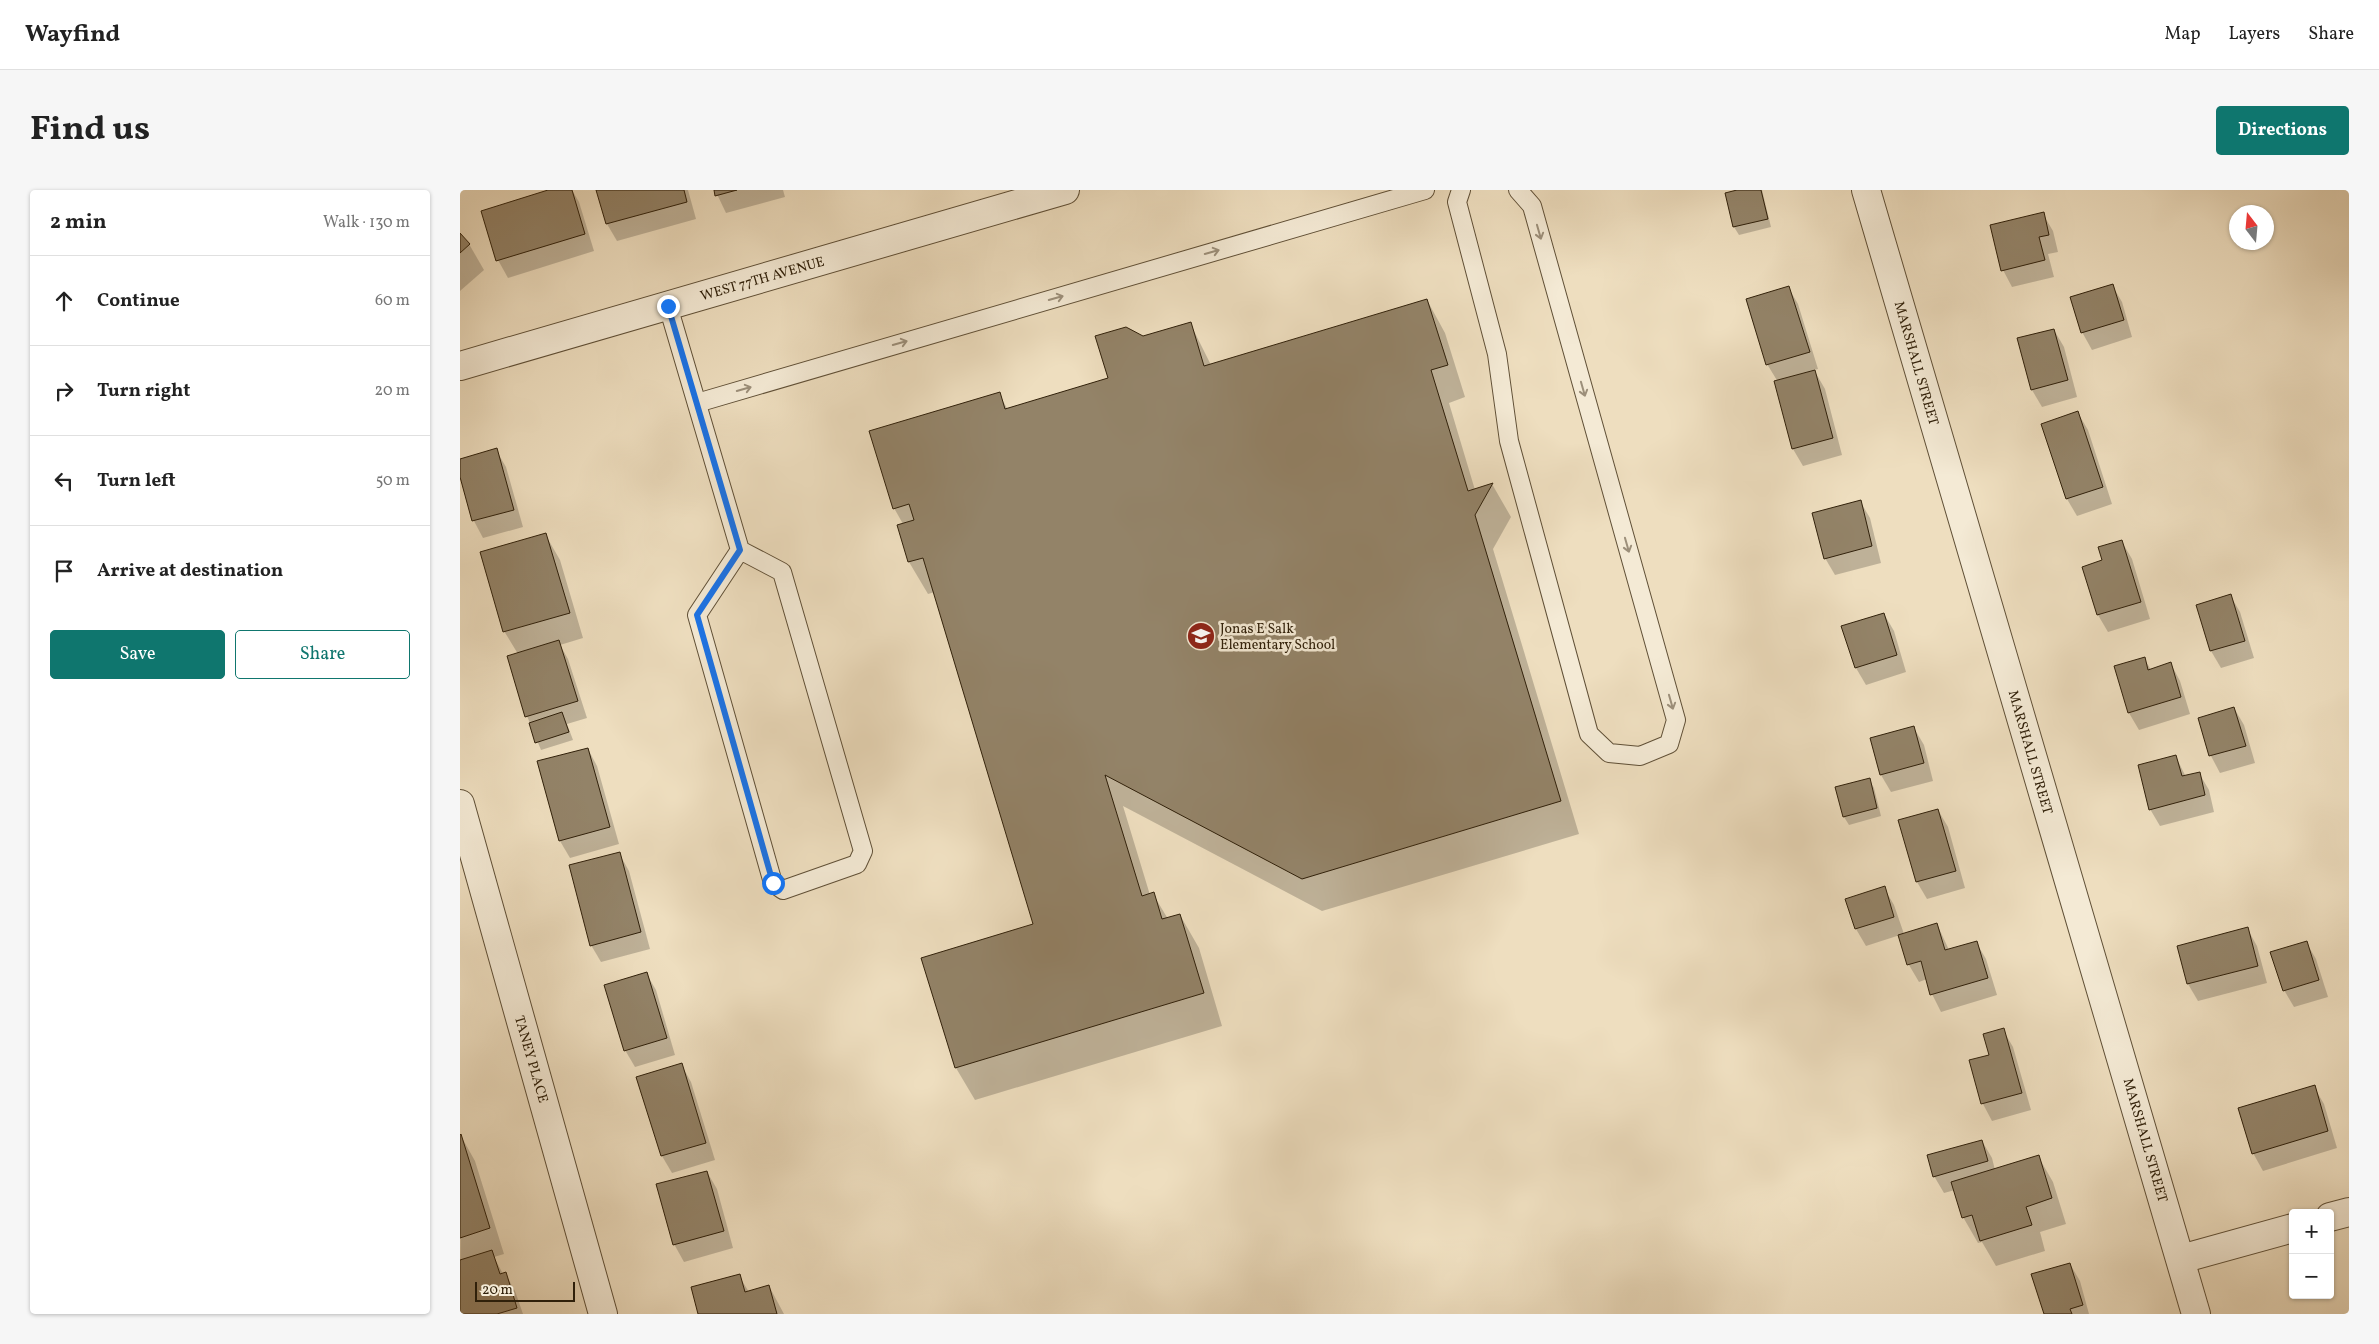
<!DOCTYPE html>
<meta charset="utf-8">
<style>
:root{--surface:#fff;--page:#f6f6f6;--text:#222;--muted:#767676;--line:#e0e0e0;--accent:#0f766e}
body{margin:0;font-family:Vollkorn,serif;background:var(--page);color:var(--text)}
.controls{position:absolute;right:15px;bottom:15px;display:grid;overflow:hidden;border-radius:5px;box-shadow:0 1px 4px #0004}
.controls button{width:45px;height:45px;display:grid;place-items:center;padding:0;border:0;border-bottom:1px solid var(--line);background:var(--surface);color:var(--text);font:25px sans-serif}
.compass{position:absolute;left:1769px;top:15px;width:45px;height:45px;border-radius:50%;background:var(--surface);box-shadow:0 1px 4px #0004;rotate:344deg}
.scale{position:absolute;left:15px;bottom:12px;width:100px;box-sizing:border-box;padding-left:5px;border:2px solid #30200a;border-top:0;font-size:14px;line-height:18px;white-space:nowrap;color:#30200a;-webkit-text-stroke:4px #f4ead5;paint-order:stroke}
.stop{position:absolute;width:15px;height:15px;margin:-11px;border:4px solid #1a73e8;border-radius:50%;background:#fff}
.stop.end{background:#1a73e8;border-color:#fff;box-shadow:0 1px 5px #0008}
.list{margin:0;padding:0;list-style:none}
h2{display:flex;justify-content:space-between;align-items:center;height:65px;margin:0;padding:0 20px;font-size:21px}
h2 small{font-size:16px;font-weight:400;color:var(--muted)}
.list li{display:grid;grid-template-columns:32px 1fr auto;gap:15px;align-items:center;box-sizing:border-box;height:90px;padding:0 20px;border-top:1px solid var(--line)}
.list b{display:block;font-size:19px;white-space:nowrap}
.list em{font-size:16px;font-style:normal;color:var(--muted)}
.actions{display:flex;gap:10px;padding:15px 20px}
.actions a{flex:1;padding:11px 0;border:1px solid var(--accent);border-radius:5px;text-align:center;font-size:18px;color:var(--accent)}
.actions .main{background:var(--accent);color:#fff}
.icon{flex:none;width:28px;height:28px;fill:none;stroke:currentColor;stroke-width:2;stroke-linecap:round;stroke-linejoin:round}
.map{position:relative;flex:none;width:1889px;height:1124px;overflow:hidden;border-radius:5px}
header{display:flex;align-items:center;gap:30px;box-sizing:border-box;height:70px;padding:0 25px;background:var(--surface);border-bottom:1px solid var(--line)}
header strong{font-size:24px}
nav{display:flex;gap:28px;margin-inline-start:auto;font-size:18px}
.intro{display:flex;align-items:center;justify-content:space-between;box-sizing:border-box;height:120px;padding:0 30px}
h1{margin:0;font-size:35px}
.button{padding:12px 22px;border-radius:5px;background:var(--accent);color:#fff;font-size:18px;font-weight:700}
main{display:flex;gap:30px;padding:0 30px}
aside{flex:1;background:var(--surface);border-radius:5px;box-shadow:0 1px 4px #0004}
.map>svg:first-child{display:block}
.shadow{fill:#0003}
.building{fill:#938368;stroke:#30200a}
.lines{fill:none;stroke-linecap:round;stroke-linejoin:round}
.service-casing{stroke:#605037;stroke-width:20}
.minor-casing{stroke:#605037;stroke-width:30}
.service{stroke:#f4ead5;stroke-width:18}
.minor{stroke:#f4ead5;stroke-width:28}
.oneway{stroke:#9c8f7a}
.route{stroke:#1a73e8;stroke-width:6}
.labels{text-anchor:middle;stroke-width:5;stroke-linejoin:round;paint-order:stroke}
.street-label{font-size:14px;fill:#30200a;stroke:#f4ead5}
.poi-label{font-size:14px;fill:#30200a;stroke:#f4ead5;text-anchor:start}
</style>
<header>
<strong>Wayfind</strong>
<nav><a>Map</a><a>Layers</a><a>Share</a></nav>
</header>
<div class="intro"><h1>Find us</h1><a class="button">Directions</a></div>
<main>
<aside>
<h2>2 min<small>Walk · 130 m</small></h2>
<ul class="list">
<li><svg class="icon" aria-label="ahead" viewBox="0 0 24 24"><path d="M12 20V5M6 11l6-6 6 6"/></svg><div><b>Continue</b></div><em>60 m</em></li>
<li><svg class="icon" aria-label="right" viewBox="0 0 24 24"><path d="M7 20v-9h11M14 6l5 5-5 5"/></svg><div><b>Turn right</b></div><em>20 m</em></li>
<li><svg class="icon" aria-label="left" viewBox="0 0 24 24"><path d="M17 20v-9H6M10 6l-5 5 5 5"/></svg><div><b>Turn left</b></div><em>50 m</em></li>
<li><svg class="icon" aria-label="arrive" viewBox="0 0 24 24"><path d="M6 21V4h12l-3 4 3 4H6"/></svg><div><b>Arrive at destination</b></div></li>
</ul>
<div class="actions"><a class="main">Save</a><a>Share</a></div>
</aside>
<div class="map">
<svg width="1889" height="1124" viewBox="0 0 1889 1124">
<rect width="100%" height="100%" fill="#eedebf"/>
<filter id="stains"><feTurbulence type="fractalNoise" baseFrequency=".004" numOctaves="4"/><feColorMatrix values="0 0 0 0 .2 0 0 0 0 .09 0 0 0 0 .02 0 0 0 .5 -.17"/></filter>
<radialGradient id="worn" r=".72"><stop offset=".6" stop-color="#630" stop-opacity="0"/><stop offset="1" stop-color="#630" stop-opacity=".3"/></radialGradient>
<g class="shadow">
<path d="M92 0H112L119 12 134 61 48 88 38 70Z"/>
<path d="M137 0H228L236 29 157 51 147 34Z"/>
<path d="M255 0H323L325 7 266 23Z"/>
<path d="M1283 0H1302L1311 37 1279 45 1274 37Z"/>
<path d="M1583 24 1593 41 1598 62 1588 64 1594 87 1552 97 1543 80Z"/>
<path d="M0 44 9 54 24 80 0 101Z"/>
<path d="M1652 95 1662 112 1672 147 1632 160 1622 142Z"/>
<path d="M1328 97 1338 114 1358 179 1354 180 1365 199 1382 265 1343 276 1333 259 1316 192H1318L1307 174Z"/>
<path d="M967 110 985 143 1005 207 989 213 1015 300 1032 294 1051 327 1033 359 1119 644 862 721 663 616 690 705 693 704 708 729 720 725 739 758 762 836 515 910 496 878 575 735 475 402 468 404 449 372 443 334 434 318 539 204 548 220 649 189 683 147 730 133 751 175Z"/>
<path d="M1594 140 1604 157 1617 207 1582 217 1572 200Z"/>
<path d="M1618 223 1628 240 1652 314 1617 326 1607 309 1582 235Z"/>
<path d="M36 260 46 277 63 337 23 348 14 331 0 283V270Z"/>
<path d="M1400 311 1410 328 1421 373 1375 385 1365 368Z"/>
<path d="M85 344 100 370 123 448 100 455 108 469 127 528 107 534 113 550 81 560 67 526 58 464 44 441Z"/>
<path d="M1662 352 1672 369 1690 429 1648 442 1638 425 1623 377 1643 371Z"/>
<path d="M1770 405 1780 422 1794 468 1761 478 1751 461 1737 415Z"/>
<path d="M1424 424 1434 441 1446 482 1406 495 1396 478Z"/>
<path d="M1684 468 1691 480 1711 474 1720 491 1730 524 1679 540 1669 523Z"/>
<path d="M1774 518 1784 535 1795 573 1760 583 1751 566 1739 529Z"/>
<path d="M1454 538 1464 555 1473 591 1431 602 1421 585Z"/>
<path d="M128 559 137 576 159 654 110 668 100 651Z"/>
<path d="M1716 567 1726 587 1739 583 1749 600 1754 622 1700 636 1690 619Z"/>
<path d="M1409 589 1414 598 1421 626 1389 635 1384 627 1377 598Z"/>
<path d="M1478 620 1488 637 1505 698 1467 709 1457 692Z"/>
<path d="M159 663 169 681 190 759 141 772 131 755Z"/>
<path d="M1424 698 1434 715 1444 744 1477 734 1489 760 1516 752 1526 769 1537 805 1481 822 1472 804 1467 789 1459 792 1449 775 1440 745 1406 756 1396 739Z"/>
<path d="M1787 738 1797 756 1807 793 1738 811 1728 794 1719 756Z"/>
<path d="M1846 752 1856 769 1868 807 1834 817 1824 800Z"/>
<path d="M186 783 196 800 215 865 175 877 165 860Z"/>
<path d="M1543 840 1553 857 1571 920 1532 931 1523 914 1510 871 1530 865Z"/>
<path d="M221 874 231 892 255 970 212 983 202 966 178 887Z"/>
<path d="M1854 897 1864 914 1877 958 1803 981 1793 963Z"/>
<path d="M1 946 15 971 44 1064 34 1067 43 1084 45 1083 55 1101 63 1124H0Z"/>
<path d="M1522 951 1532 968 1535 980 1578 966 1593 992 1606 1034 1580 1042 1585 1061 1536 1076 1522 1052 1518 1053 1503 1027 1495 1000 1484 1003 1474 986Z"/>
<path d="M247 982 257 999 273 1058 224 1072 214 1054Z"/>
<path d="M1610 1074 1620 1091 1629 1124H1585Z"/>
<path d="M279 1086 289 1102 309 1096 324 1124H239Z"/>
</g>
<g class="building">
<path d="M88 0H112L125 44 36 71 21 21Z"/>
<path d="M136 0H224L227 12 146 34Z"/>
<path d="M254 0H277L255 6Z"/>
<path d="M1277 0H1301L1308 29 1273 37 1265 3Z"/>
<path d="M1584 22 1589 45 1579 47 1585 70 1541 81 1530 35Z"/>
<path d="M0 43 10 54 0 63Z"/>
<path d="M1653 94 1664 130 1621 143 1610 107Z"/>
<path d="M1329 96 1350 162 1306 175 1286 109Z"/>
<path d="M967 109 988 175 971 180 1008 301 1033 293 1015 325 1101 611 842 689 645 585 682 706 694 702 702 729 720 724 744 803 495 878 461 768 573 734 463 368 448 372 437 335 454 330 449 314 433 319 409 241 540 202 545 219 648 188 635 146 666 137 683 146 731 132 744 176Z"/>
<path d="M1594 139 1608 190 1571 200 1557 148Z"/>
<path d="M1355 180 1373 248 1332 259 1314 191Z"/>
<path d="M1618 221 1643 297 1606 309 1581 234Z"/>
<path d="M37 258 54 320 12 331 0 287V269Z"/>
<path d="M1401 310 1412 356 1364 369 1352 323Z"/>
<path d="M86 343 110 423 43 442 20 362Z"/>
<path d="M1662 350 1681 412 1637 425 1622 377 1642 370 1638 357Z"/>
<path d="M1771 404 1785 451 1750 461 1736 415Z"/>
<path d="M1424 423 1437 465 1395 478 1381 436Z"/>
<path d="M99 450 118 511 65 527 47 466Z"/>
<path d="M1685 467 1688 480 1711 472 1721 507 1668 523 1654 476Z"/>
<path d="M1774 517 1786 556 1749 566 1738 528Z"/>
<path d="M102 522 109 542 75 553 69 533Z"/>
<path d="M1454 536 1464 573 1420 585 1410 548Z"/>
<path d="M128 558 150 637 99 651 77 571Z"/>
<path d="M1716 565 1722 586 1740 582 1745 605 1689 620 1678 575Z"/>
<path d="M1410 588 1417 618 1383 627 1375 597Z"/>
<path d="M1478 619 1496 681 1456 692 1438 630Z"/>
<path d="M160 662 181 742 130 756 109 675Z"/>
<path d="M1425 696 1434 727 1395 739 1385 709Z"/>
<path d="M1477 733 1485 760 1517 751 1528 788 1470 805 1461 771 1447 775 1438 745Z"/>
<path d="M1788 737 1798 776 1727 794 1717 756Z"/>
<path d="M1847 751 1859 790 1823 801 1810 762Z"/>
<path d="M187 782 207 848 164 861 144 795Z"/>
<path d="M1544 838 1562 903 1521 914 1509 870 1529 865 1523 844Z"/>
<path d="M222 873 246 953 201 966 176 887Z"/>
<path d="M1855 895 1868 941 1792 964 1778 918Z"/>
<path d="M1 944 30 1038 0 1048V945Z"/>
<path d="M1522 950 1528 971 1473 987 1467 965Z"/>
<path d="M1579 965 1592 1008 1566 1017 1572 1035 1520 1051 1512 1025 1502 1028 1491 992Z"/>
<path d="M247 981 264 1041 213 1055 196 994Z"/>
<path d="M32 1060 40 1084 46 1082 57 1118 37 1124H0V1070Z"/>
<path d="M1610 1073 1623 1115 1610 1119 1612 1124H1584L1571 1084Z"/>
<path d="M280 1084 285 1102 309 1095 317 1124H238L231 1097Z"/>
</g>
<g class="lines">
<defs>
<g id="service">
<path d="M1001 0 997 12 1037 164 1049 251 1129 544 1149 563 1180 566 1209 554 1216 530 1072 16 1058 0"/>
<path d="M208 116 280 360 237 425 313 693 323 700 397 674 403 661 322 382 280 360"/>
<path d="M237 213 965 0"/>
</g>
<g id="minor">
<path d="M1406 0 1736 1124"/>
<path d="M0 176 605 0"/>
<path d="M0 614 143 1124"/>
<path d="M1870 1027 1889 1022"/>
<path d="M1721 1069 1833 1038"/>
</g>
</defs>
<use href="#service" class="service-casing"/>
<use href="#minor" class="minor-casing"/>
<use href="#service" class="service"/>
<use href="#minor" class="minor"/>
</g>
<defs><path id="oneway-shaft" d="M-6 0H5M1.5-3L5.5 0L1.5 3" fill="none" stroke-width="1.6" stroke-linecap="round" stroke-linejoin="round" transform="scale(1.25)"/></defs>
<g class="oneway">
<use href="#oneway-shaft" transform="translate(1079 42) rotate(74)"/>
<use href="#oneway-shaft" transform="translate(752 62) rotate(-16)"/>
<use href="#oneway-shaft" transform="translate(596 108) rotate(-16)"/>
<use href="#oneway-shaft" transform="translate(440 153) rotate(-16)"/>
<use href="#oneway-shaft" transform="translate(284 199) rotate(-16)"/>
<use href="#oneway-shaft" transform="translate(1123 199) rotate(74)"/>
<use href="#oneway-shaft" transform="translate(1167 355) rotate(74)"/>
<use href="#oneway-shaft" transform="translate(1211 512) rotate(74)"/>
</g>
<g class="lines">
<path class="route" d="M208 116 280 360 237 425 313 693"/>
</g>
<defs>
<symbol id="school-disc" viewBox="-11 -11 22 22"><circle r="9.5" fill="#8f2418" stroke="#f4ead5"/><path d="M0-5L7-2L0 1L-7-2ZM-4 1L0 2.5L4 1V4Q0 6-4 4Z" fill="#fff"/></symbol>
</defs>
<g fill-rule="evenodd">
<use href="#school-disc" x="725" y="430" width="32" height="32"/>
</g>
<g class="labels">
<g class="street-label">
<text transform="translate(302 88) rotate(-16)" y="5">WEST 77TH AVENUE</text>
<text transform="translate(1457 173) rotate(74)" y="5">MARSHALL STREET</text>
<text transform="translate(1571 562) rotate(74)" y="5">MARSHALL STREET</text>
<text transform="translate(72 869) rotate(74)" y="5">TANEY PLACE</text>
<text transform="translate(1686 950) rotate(74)" y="5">MARSHALL STREET</text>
</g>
<g class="poi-label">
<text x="760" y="443">Jonas E Salk<tspan x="760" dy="16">Elementary School</tspan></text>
</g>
</g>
<rect width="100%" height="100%" filter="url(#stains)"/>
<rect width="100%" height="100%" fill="url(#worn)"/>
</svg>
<div class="controls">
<button>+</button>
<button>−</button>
</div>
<svg class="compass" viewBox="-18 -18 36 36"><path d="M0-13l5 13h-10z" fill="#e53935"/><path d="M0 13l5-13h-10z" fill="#767676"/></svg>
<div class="scale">20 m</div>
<div class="stop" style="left:313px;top:693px"></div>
<div class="stop end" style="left:208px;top:116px"></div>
</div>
</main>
